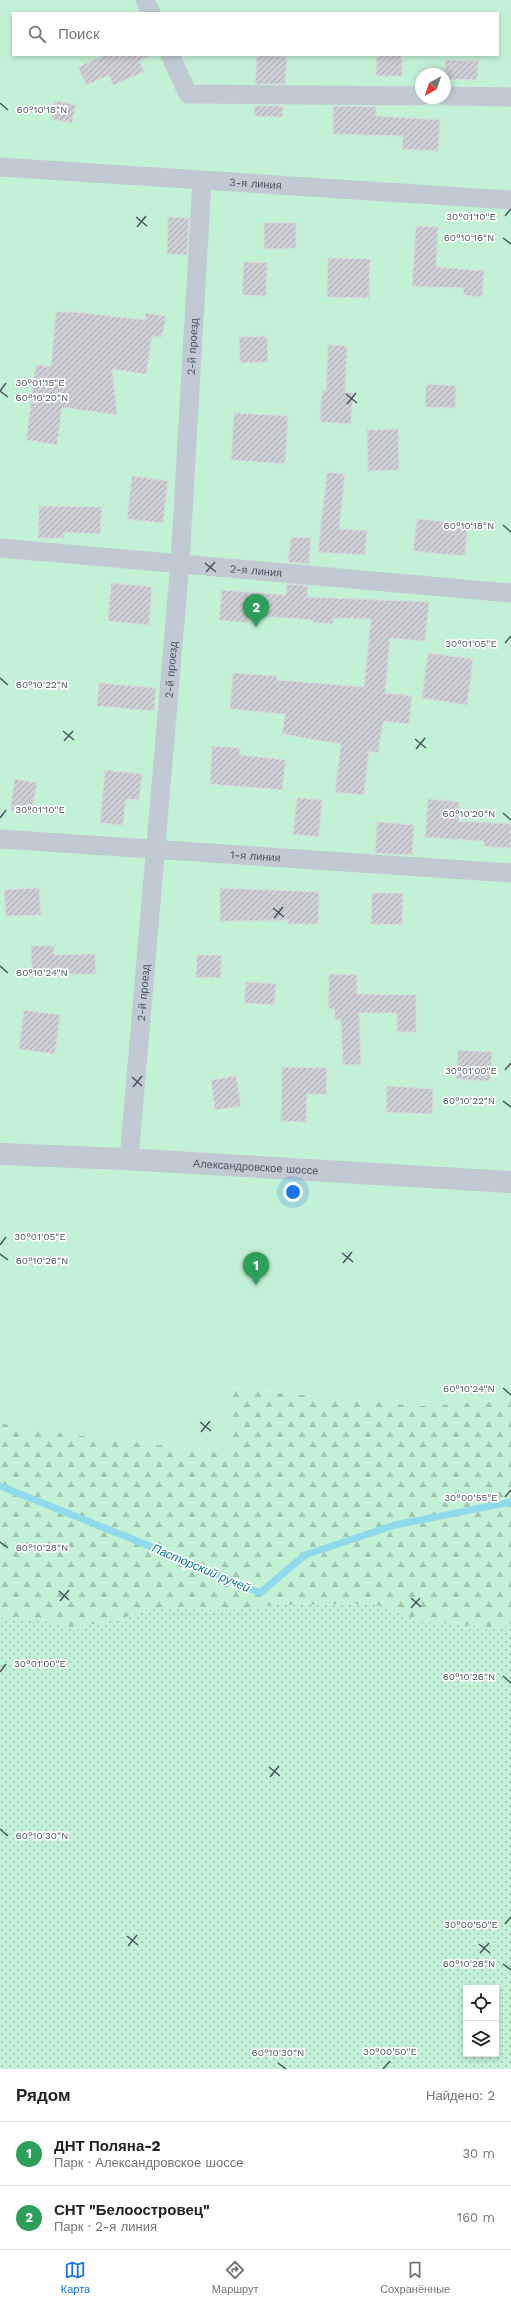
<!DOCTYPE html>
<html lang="ru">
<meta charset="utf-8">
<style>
:root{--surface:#fff;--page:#f6f6f6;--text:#222;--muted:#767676;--line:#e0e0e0;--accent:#1a73e8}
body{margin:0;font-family:"Work Sans",sans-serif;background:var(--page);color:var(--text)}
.controls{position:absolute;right:12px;bottom:12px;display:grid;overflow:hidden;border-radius:0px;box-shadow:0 2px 6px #0003}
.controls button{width:36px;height:36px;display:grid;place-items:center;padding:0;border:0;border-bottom:1px solid var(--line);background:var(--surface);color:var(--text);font:20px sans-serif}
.compass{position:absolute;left:415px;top:68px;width:36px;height:36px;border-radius:50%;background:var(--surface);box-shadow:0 2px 6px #0003;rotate:220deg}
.you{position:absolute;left:293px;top:1192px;width:14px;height:14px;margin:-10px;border:3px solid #fff;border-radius:50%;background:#1a73e8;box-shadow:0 0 0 6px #1a73e833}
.badge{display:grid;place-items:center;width:26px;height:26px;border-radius:50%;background:var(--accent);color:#fff;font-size:13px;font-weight:700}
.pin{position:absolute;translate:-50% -33px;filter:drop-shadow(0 1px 2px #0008)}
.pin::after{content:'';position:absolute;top:21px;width:14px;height:12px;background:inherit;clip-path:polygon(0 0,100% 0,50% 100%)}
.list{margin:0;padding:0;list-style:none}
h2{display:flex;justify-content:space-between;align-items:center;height:52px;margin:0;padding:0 16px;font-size:17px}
h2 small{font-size:13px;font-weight:400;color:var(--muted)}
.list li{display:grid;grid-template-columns:26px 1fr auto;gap:12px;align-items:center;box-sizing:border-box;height:64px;padding:0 16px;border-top:1px solid var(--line)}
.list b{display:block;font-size:15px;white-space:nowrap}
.list p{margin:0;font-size:13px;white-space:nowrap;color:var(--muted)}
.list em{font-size:13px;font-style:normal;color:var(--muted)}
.icon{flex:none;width:22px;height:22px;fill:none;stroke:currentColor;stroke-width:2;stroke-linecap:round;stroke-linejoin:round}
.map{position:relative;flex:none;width:511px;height:2069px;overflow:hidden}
.search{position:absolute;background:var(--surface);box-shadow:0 2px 6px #0003;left:12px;right:12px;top:12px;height:44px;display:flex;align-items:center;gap:10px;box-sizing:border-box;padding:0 14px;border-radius:0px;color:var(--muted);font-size:15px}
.sheet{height:180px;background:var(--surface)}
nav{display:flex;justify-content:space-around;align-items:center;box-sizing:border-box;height:56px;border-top:1px solid var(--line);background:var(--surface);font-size:11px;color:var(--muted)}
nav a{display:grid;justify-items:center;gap:2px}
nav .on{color:var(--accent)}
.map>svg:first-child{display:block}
.grass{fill:url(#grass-dots);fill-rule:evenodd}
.forest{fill:url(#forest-firs)}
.garden{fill:#c3f1d5;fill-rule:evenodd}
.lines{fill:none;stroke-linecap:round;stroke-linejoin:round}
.stream{stroke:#90daee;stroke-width:7}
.building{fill:url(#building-hatch);stroke:#d7d9de}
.minor{stroke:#c1cad2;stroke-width:19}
.tertiary{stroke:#c1cad2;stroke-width:22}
.ticks{fill:none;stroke:#4a5661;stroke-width:1.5}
.labels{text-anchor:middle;stroke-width:3.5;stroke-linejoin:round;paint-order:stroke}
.street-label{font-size:11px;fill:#4a5661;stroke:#fff}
.water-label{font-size:12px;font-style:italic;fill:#0c7c9b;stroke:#fff}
.ticks-label{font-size:10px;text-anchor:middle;fill:#4a5661;stroke:#fff;stroke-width:3.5;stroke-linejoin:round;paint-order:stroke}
</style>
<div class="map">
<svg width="511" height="2069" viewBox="0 0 511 2069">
<defs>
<pattern id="grass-dots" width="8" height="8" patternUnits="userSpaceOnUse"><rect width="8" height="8" fill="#c3f1d5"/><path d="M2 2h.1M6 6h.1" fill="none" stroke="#a0c6b0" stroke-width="1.8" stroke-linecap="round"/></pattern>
<pattern id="forest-firs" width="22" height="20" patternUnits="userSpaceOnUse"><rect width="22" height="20" fill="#c3f1d5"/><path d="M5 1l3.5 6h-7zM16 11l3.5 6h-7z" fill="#a0c6b0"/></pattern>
<pattern id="building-hatch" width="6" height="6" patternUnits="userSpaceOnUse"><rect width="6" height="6" fill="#cdcfd5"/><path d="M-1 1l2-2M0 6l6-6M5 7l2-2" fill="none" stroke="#a8abb0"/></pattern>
</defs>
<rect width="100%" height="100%" fill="#f5f3f3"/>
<path class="grass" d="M368 1604 387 1607 418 1621 496 1628 511 1624V2069H0V1618L39 1619 73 1628 121 1619 149 1609 237 1610 271 1605ZM466 1988H496V2054H466Z"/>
<path class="forest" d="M231 1388 419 1406 511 1400V1624L496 1628 418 1621 387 1607 368 1604 271 1605 237 1610 149 1609 121 1619 73 1628 39 1619 0 1618V1423L50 1432 229 1453Z"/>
<path class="garden" d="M0 0H511V1400L419 1406 232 1388 229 1453 50 1432 0 1423ZM13 13H498V55H13ZM421 74H445V98H421Z"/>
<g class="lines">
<path class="stream" d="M0 1486 147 1545 260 1593 305 1555 395 1525 511 1502"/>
</g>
<g class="building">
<path d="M100 55H153L139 61 144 72 113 85 109 75 86 85 78 67 101 57Z"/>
<path d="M257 55 287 57 285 84H255Z"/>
<path d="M377 55H402V76H376Z"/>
<path d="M445 60 478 61 477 80 445 79Z"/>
<path d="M55 101 76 105 72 123 51 119Z"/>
<path d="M254 106H283L282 117 255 116Z"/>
<path d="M333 106 376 107V116L440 120 438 151 402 149 403 136 333 134Z"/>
<path d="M168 217 189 218 187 255 167 254Z"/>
<path d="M264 223H296V248L264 249Z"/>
<path d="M416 226 438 227 436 267 484 271 482 297 463 295 464 288 412 286Z"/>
<path d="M328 258 370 259 369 298 327 297Z"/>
<path d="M244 262 267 263 266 296 242 295Z"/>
<path d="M56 312H74L145 320 146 313 166 316 162 337 152 336 146 374 112 369 117 415 62 407 57 445 26 440 36 365 51 367Z"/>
<path d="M267 336 268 362 240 363 239 337Z"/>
<path d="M328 345 347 346 345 392 353 393 351 424 320 422 322 391H326Z"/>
<path d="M426 384 456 386 455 408 425 407Z"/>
<path d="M234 413 288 416 285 464 231 460Z"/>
<path d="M398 429 399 470 368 471 367 430Z"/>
<path d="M327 472 345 474 339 529 367 531 365 555 318 552Z"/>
<path d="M132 476 168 481 163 523 127 519Z"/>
<path d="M39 506 102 507 100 534 64 532V538H38Z"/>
<path d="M417 519 468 524 465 556 413 551Z"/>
<path d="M291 537 311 538 309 564 288 562Z"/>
<path d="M111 583 152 587 149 625 108 621Z"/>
<path d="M287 584 308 586 307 597 429 602 425 641 390 638 385 693 412 696 409 724 383 721 378 753 369 751 364 795 335 792 341 744 282 734 285 714 230 709 233 673 277 676V680L364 687 371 619 333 618V624L313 622V620L248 615V623L219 620 222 590 286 595Z"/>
<path d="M428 653 473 659 467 705 422 698Z"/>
<path d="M99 683 156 688 154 711 97 706Z"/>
<path d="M212 746 240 748V755L286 760 282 790 210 784Z"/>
<path d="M105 770 142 774 139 800 126 799 123 825 100 823Z"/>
<path d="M15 779 37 783 31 814 10 810Z"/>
<path d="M297 798 322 800 319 837 293 834Z"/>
<path d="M428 799 459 802 458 821 511 824V848L483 846 484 841 425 837Z"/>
<path d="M377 822 414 825 412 855 375 853Z"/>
<path d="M39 888 41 915 6 916 4 890Z"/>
<path d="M220 888 319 892 318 924H288V920L220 921Z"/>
<path d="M372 893H403L402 925 371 924Z"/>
<path d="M31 946H54V955L95 954 96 974H32Z"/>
<path d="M197 955H221V978L196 977Z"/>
<path d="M329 974 357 975V994L416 995V1032H397V1013H359L361 1064 343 1065 341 1020H334L335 1009 328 1008Z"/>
<path d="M246 982 276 984 274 1005 244 1003Z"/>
<path d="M24 1010 60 1015 55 1054 19 1049Z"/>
<path d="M458 1050 492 1052 490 1081 456 1079Z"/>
<path d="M282 1067 327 1068 326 1094H307L306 1122 281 1121Z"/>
<path d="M236 1076 241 1106 215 1110 211 1080Z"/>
<path d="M387 1086 433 1089 432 1114 386 1112Z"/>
</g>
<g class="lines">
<g class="minor">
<path d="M145 0 151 13"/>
<path d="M170 55 188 94 421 96"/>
<path d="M445 96 511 97"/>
<path id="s1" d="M0 167 511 200"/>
<path id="s2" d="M0 548 511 593"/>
<path id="s3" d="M0 839 511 873"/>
<path id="s4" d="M129 1159 180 563 202 181"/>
</g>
<path class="tertiary" id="s5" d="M0 1154 124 1159 511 1182"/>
</g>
<path class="ticks" d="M0 103 8 110M505 216 511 209M136 217 147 226M137 227 146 216M503 238 511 244M0 391 6 383M0 391 8 397M346 394 357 403M347 404 356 393M503 525 511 532M205 563 216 572M206 572 215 562M505 643 511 636M0 678 8 685M63 731 74 740M415 739 426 748M64 741 73 731M416 749 425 738M503 813 511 820M0 818 6 810M273 908 284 917M274 918 283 907M0 966 8 973M505 1070 511 1063M132 1077 142 1086M133 1087 142 1076M503 1101 511 1107M0 1245 6 1237M342 1253 353 1262M0 1254 8 1260M343 1263 352 1252M503 1388 511 1395M200 1422 211 1431M201 1432 210 1421M505 1497 511 1490M0 1542 8 1548M59 1591 69 1600M411 1598 421 1607M60 1601 69 1590M411 1608 420 1598M0 1672 6 1664M503 1676 511 1683M269 1767 280 1776M270 1777 279 1766M0 1829 8 1836M505 1924 511 1917M127 1936 138 1945M479 1944 490 1953M128 1946 137 1935M480 1953 489 1943M503 1964 511 1970M278 2063 286 2069M383 2069 390 2061"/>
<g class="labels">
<g class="street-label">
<text dy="4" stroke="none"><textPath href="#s1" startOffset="256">3-я линия</textPath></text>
<text dy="4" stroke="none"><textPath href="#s4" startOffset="815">2-й проезд</textPath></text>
<text dy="4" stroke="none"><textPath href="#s2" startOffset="257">2-я линия</textPath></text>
<text dy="4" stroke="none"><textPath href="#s4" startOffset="491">2-й проезд</textPath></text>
<text dy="4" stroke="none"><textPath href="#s3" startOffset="256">1-я линия</textPath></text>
<text dy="4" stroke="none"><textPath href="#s4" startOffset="167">2-й проезд</textPath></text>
<text dy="4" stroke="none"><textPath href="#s5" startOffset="256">Александровское шоссе</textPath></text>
</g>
<g class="water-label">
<text transform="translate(201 1568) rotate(23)" y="4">Пасторский ручей</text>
</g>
</g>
<g class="ticks-label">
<text x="42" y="113">60°10'18"N</text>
<text x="471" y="220">30°01'10"E</text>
<text x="469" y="241">60°10'16"N</text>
<text x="40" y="386">30°01'15"E</text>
<text x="42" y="401">60°10'20"N</text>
<text x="469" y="529">60°10'18"N</text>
<text x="471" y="647">30°01'05"E</text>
<text x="42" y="688">60°10'22"N</text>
<text x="40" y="813">30°01'10"E</text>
<text x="469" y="817">60°10'20"N</text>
<text x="42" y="976">60°10'24"N</text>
<text x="471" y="1074">30°01'00"E</text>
<text x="469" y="1104">60°10'22"N</text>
<text x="40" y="1240">30°01'05"E</text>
<text x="42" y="1264">60°10'26"N</text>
<text x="469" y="1392">60°10'24"N</text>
<text x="471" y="1501">30°00'55"E</text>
<text x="42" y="1551">60°10'28"N</text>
<text x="40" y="1667">30°01'00"E</text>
<text x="469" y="1680">60°10'26"N</text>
<text x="42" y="1839">60°10'30"N</text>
<text x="471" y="1928">30°00'50"E</text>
<text x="469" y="1967">60°10'28"N</text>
<text x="390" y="2055">30°00'50"E</text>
<text x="278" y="2056">60°10'30"N</text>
</g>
</svg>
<div class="controls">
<button><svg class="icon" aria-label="locate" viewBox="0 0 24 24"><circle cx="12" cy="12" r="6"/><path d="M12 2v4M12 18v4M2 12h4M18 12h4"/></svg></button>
<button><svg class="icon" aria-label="layers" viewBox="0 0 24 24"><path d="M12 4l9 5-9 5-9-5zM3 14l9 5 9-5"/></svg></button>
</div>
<svg class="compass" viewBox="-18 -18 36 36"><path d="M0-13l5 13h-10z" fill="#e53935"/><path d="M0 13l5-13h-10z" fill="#767676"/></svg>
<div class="you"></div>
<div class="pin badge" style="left:256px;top:1285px;background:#2e9e5b">1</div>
<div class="pin badge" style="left:256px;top:627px;background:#2e9e5b">2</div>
<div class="search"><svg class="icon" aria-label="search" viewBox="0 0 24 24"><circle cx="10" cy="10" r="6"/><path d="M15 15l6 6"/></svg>Поиск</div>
</div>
<section class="sheet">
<h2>Рядом<small>Найдено: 2</small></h2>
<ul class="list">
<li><span class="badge" style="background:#2e9e5b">1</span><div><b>ДНТ Поляна-2</b><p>Парк · Александровское шоссе</p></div><em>30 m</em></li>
<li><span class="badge" style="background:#2e9e5b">2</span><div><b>СНТ &quot;Белоостровец&quot;</b><p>Парк · 2-я линия</p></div><em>160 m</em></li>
</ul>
</section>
<nav>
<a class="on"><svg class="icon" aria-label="map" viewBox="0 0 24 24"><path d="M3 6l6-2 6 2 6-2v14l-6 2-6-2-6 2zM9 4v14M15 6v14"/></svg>Карта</a>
<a><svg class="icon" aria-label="directions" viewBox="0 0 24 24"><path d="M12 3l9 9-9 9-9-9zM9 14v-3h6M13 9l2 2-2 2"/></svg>Маршрут</a>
<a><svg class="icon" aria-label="saved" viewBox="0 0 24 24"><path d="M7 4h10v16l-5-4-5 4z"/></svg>Сохранённые</a>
</nav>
